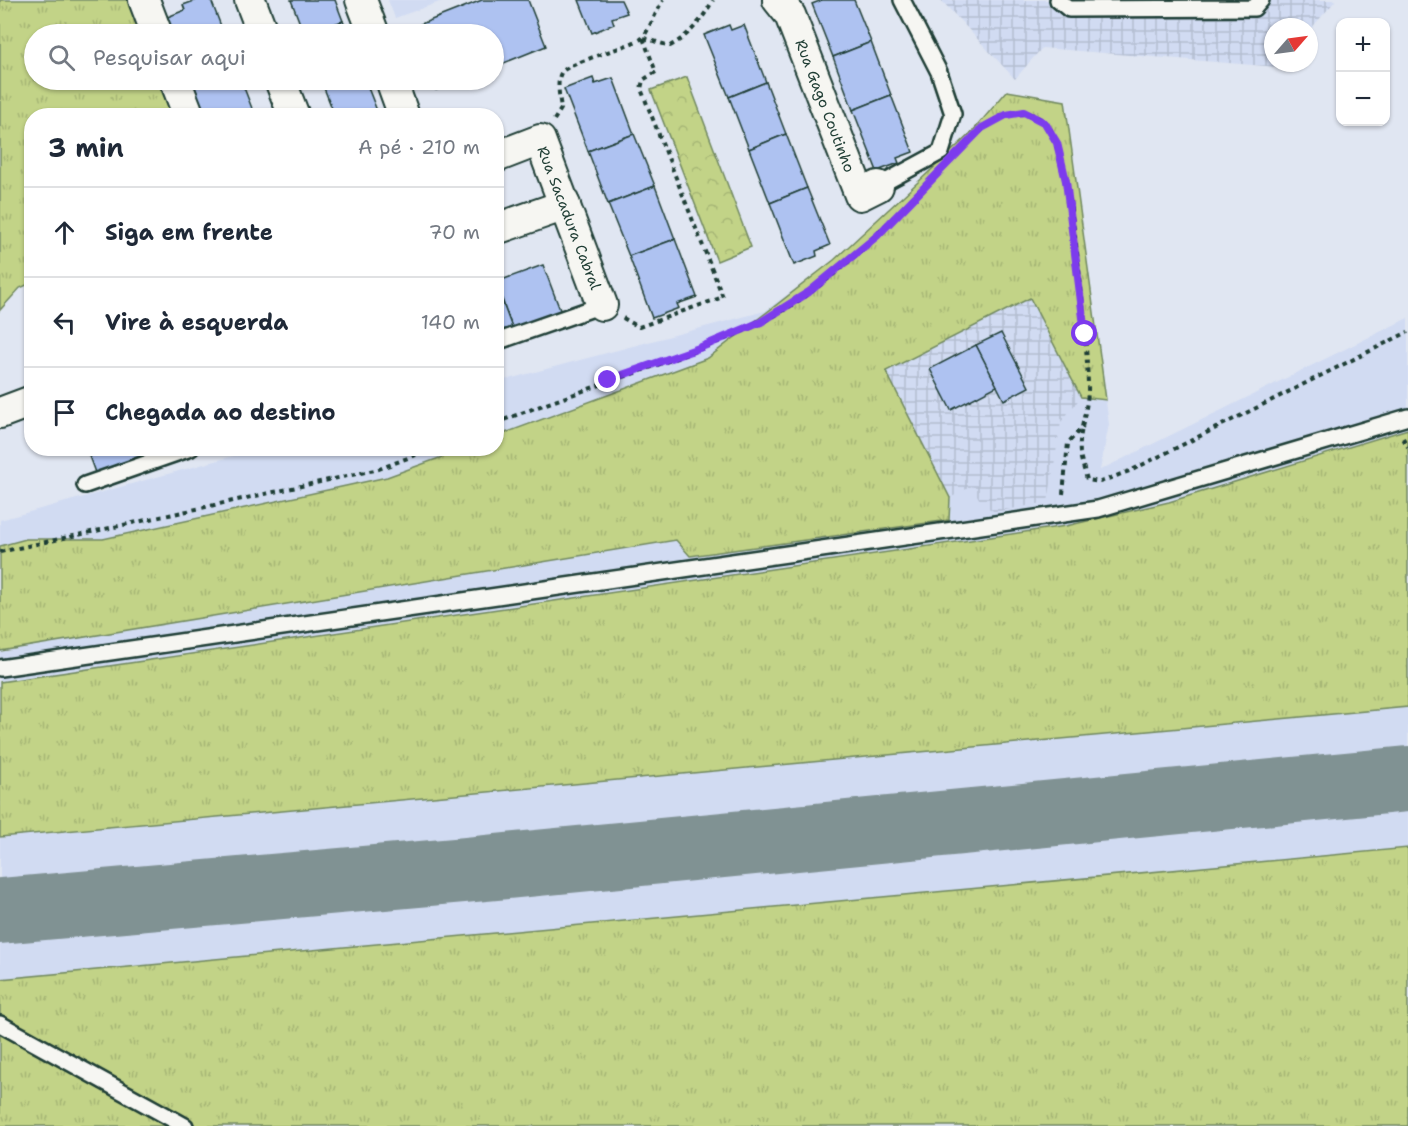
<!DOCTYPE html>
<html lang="pt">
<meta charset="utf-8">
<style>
:root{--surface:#fff;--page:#f2f2f3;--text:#1f2937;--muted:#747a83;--line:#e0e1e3}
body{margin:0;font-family:"Shantell Sans",sans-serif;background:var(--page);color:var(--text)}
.controls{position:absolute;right:18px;top:18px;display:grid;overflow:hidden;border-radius:12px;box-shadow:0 2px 4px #0004}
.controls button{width:54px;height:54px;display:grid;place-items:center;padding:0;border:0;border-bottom:2px solid var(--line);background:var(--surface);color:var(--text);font:30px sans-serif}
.compass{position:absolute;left:1264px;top:18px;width:54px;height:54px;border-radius:50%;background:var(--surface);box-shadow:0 2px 4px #0004;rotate:62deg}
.stop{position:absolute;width:18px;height:18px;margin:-14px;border:4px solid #7c3aed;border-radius:50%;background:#fff}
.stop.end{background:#7c3aed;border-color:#fff;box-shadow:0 2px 6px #0008}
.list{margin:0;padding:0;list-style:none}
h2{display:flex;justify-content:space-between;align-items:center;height:78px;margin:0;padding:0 24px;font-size:26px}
h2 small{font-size:20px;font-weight:400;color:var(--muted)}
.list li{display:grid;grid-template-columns:39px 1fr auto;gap:18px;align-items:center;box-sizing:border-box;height:90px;padding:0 24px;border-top:2px solid var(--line)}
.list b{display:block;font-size:22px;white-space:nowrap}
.list em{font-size:20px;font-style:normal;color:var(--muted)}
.icon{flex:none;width:33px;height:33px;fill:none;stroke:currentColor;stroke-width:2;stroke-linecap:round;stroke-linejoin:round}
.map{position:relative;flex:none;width:1408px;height:1126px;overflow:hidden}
.search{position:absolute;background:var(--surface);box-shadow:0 2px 4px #0004;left:24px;top:24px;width:480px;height:66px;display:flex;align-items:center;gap:15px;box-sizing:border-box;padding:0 21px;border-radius:33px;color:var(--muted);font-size:22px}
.panel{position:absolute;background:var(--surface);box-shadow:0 2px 4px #0004;left:24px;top:108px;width:480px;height:348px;border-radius:24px}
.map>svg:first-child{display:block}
.built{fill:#d1dbf2}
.industrial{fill:url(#industrial-grid)}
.grass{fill:url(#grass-tufts);stroke:#70885e;stroke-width:1.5}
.park{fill:url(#park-crowns);stroke:#70885e;stroke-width:1.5}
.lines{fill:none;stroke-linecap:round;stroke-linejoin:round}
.taxiway{stroke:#809293;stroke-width:66}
.building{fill:#aec2f1;stroke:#1f3d34;stroke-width:1.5}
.lane-casing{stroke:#1f3d34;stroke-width:20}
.street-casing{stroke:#1f3d34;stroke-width:34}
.path{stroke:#1f3d34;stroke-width:4;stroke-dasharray:4.5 4.5;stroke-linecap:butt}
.lane{stroke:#f6f6f2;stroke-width:15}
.street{stroke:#f6f6f2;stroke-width:30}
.route{stroke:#7c3aed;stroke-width:8}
.labels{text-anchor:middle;stroke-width:6;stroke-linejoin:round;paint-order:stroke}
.street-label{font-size:15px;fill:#1f3d34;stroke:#f6f6f2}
</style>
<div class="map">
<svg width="1408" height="1126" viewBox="0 0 1408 1126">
<defs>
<pattern id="industrial-grid" width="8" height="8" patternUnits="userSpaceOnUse" patternTransform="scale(1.5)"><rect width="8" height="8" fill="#d1dbf2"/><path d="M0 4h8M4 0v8" fill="none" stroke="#b3bdd0"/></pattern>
<pattern id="grass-tufts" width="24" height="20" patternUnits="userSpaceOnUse" patternTransform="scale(1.5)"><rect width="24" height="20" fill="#c2d387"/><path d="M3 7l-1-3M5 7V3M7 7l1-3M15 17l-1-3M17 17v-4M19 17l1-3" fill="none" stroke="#a6b675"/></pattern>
<pattern id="park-crowns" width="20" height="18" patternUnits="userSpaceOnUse" patternTransform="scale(1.5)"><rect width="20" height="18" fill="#c2d387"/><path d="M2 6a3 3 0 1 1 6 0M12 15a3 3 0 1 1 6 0" fill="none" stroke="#a6b675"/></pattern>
</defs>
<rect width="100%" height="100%" fill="#e0e6f2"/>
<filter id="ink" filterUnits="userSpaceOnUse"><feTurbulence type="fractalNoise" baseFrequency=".0167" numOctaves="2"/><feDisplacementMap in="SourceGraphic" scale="12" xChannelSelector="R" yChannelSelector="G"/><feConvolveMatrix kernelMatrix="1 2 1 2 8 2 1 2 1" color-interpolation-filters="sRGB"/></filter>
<g filter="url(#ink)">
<g class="built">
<path d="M388 0H445L395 18Z"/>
<path d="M1007 91 1065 101 1109 424 1100 470 1408 318V1126H0V520L259 449 496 448 497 382 765 311 834 260 972 132Z"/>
</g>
<g class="industrial">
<path d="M941 0H1336L1309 31V27H1273V63H1282L1278 67 1042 48 1015 79Z"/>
<path d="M1030 298 1081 397 1061 422 1048 502 995 512 982 504 972 486 950 498 886 371Z"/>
</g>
<g class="grass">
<path d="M0 0H133L147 34H34V80H164L178 115 32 116 31 283 20 288 0 310Z"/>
<path d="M1007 91 1065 101 1106 400 1081 397 1030 298 886 371 950 498 949 520 690 556 676 540 0 651V546L26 539H103L387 477 464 449 496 448 497 436 708 358 834 260 972 132Z"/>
<path d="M1408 429V707L0 837V682L1066 526 1169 502Z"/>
<path d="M1408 848V1126H0V979Z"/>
</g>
<path class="park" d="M687 77 751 247 717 261 651 90Z"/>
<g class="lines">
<path class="taxiway" d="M0 911 465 870 1408 779"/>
</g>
<g class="building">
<path d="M197 0H211L224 34H171L165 18 185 10 183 5Z"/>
<path d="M291 0H335L343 21 304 34Z"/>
<path d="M482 0H528L546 46 494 67V34H414L411 28Z"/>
<path d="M579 0H621L627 13 612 18 614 24 592 33Z"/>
<path d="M822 0H854L871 42 833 57 812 4Z"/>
<path d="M343 21 348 34H308Z"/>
<path d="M729 25 731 30 744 25 766 82 729 97 704 35Z"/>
<path d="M871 42 891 95 853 110 833 57Z"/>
<path d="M593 78 595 84 613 78 634 134 588 151 564 89Z"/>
<path d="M188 80H241L253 111 240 116H201Z"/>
<path d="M321 80H347L324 88Z"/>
<path d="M347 80H365L379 116H335L324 88Z"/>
<path d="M432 80H463L436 90Z"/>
<path d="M766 82 786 134 749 149 729 97Z"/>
<path d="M891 95 913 152 897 158 899 163 877 171 853 110Z"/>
<path d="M634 134 655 186 608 204 588 151Z"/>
<path d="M786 134 807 188 770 203 749 149Z"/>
<path d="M655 186 675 239 629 256 608 204Z"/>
<path d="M807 188 830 245 816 251 817 256 794 265 770 203Z"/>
<path d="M675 239 697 297 677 304 679 308 652 318 629 256Z"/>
<path d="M543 265 562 315 514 333 496 282Z"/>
<path d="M496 285 514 333 496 340Z"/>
<path d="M1001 333 1029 387 1004 400 976 345Z"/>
<path d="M976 345 997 386 951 410 930 369Z"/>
<path d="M86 448H144L147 458 97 478Z"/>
</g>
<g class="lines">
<defs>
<g id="lane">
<path d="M1058 0 1069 9 1254 8 1261 0"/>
<path d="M878 186 941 152 953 114 939 72 902 0"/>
<path d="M496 342 602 305"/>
<path d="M85 485 191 448"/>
<path d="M0 668 1098 509 1408 417"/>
<path d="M0 1024 185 1126"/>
</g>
<g id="street">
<path d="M144 0 157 34"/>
<path d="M250 0 263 34"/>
<path d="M361 0 374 34"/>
<path d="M778 0 790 15 860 195 878 186"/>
<path d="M175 80 189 116"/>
<path d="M280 80 294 116"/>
<path d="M391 80 404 116"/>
<path d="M496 157 540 140 602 305"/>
<path d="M496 229 565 205"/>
<path d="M0 413 32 401"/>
</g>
</defs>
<use href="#lane" class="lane-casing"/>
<use href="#street" class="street-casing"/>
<g class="path">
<path d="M644 38 670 46C690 35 702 20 713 0"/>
<path d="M554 120 561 109C560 99 556 82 561 73 565 64 627 47 641 39 647 35 657 9 663 0"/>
<path d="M966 144C986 124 1016 100 1044 122 1072 145 1087 343 1088 385 1089 408 1078 431 1080 453 1081 462 1085 471 1087 480L1100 482 1132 470 1408 332"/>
<path d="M623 318 639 327 723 297 641 89 643 80 656 72 643 38"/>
<path d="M496 423C583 388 676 363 760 323 825 291 877 235 927 184"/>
<path d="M1403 438 1408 447"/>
<path d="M1063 494 1068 443 1083 426"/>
<path d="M0 552 379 469 434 448"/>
</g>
<use href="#lane" class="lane"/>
<use href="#street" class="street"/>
</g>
</g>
<g class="lines" filter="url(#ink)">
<path class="route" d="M608 380 699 348 761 322 809 292 877 236 982 128 1006 115 1024 112 1045 123 1057 143 1066 181 1085 334"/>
</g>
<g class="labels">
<g class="street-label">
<text transform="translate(825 106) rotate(69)" y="5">Rua Gago Coutinho</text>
<text transform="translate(569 218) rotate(69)" y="5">Rua Sacadura Cabral</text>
</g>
</g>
</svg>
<div class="controls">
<button>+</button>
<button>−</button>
</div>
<svg class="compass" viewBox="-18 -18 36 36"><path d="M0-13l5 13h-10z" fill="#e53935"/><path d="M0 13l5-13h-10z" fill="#747a83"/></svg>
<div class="stop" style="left:1085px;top:334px"></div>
<div class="stop end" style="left:608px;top:380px"></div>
<div class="search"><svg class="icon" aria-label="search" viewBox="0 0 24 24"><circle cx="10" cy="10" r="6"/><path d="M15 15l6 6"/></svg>Pesquisar aqui</div>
<section class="panel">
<h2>3 min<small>A pé · 210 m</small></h2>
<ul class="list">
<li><svg class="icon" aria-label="ahead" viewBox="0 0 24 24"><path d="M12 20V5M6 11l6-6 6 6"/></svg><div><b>Siga em frente</b></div><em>70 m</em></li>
<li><svg class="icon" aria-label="left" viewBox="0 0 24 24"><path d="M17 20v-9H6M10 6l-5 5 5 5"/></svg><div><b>Vire à esquerda</b></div><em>140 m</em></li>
<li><svg class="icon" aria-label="arrive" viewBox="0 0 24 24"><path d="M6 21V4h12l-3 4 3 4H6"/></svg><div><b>Chegada ao destino</b></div></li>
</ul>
</section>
</div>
